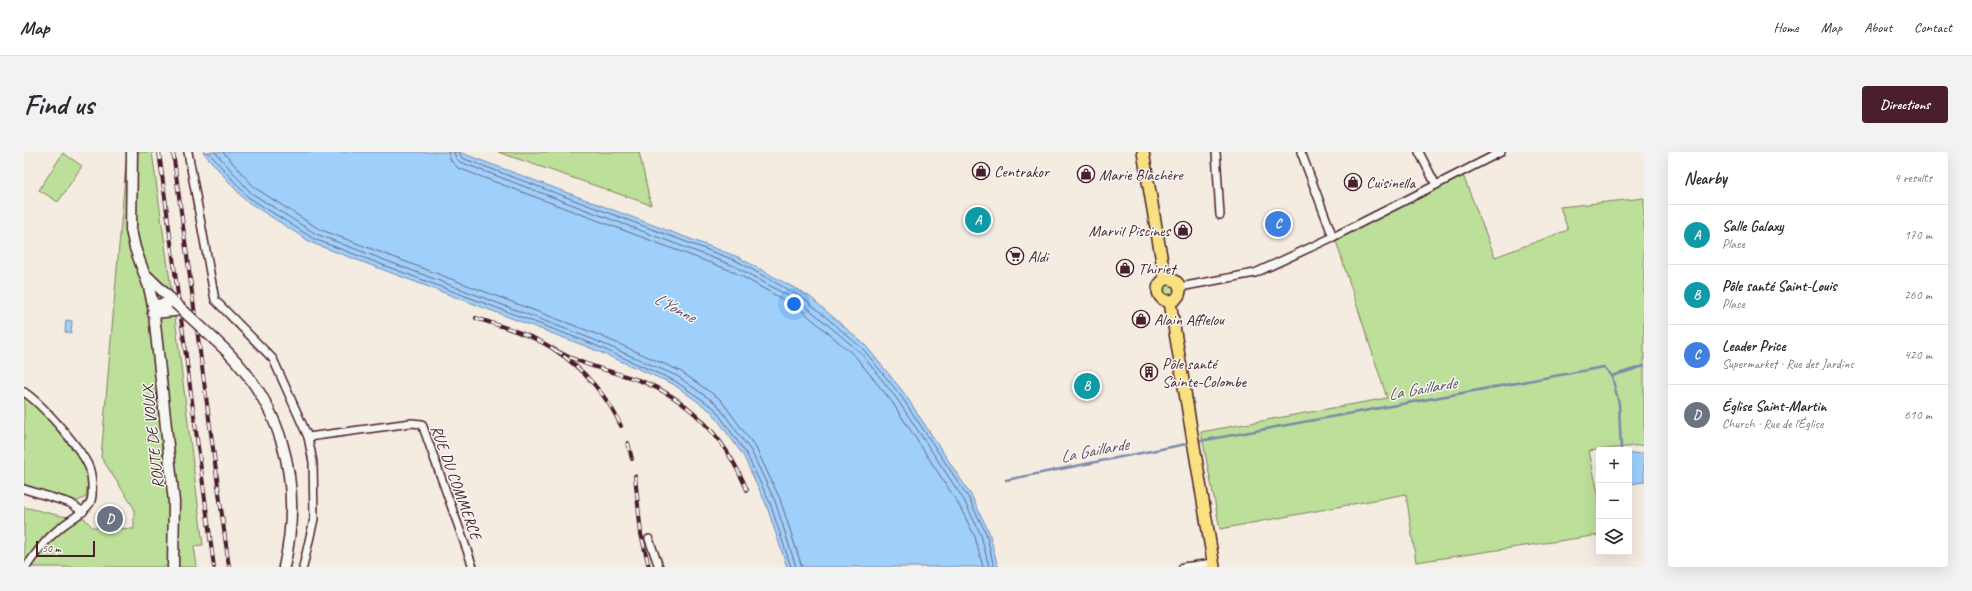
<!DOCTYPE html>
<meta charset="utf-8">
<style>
:root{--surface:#fff;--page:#f2f2f3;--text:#2b2b33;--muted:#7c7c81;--line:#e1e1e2;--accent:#4a1f2b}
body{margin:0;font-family:Caveat,sans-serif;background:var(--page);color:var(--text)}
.controls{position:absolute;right:12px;bottom:12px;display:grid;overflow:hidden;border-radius:4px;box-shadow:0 4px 16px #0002}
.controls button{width:36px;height:36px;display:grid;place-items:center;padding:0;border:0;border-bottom:1px solid var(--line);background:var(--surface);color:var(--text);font:20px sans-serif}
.scale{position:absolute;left:12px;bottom:10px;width:59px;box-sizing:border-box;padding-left:4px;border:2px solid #4a1f2b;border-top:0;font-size:11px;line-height:14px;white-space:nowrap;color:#4a1f2b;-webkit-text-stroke:3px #f6f6f2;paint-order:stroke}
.you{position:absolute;left:770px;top:152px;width:14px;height:14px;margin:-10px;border:3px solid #fff;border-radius:50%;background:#1a73e8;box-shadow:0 0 0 6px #1a73e833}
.badge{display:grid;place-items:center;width:26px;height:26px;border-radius:50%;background:var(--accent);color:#fff;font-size:13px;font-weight:700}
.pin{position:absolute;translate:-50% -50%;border:2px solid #fff;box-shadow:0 1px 4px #0006}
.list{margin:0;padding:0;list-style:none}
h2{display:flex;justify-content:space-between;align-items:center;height:52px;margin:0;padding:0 16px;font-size:17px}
h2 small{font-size:13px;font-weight:400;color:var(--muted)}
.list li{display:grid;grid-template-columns:26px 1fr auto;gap:12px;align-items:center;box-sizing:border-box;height:60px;padding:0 16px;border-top:1px solid var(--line)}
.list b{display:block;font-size:15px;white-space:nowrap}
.list p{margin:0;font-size:13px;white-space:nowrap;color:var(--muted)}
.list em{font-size:13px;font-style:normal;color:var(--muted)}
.icon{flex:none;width:22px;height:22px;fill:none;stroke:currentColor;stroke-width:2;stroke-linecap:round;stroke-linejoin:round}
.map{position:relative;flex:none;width:1620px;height:415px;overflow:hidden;border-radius:4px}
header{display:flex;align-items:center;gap:24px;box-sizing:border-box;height:56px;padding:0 20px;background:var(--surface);border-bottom:1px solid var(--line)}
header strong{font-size:19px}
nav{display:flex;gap:22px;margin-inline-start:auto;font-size:14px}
.intro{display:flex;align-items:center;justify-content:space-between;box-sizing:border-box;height:96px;padding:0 24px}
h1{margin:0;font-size:28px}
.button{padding:10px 18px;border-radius:4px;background:var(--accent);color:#fff;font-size:14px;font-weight:700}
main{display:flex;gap:24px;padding:0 24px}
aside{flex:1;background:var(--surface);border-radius:4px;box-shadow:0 4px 16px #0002}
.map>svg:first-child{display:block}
.green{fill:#bcdf99;stroke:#837f62}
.water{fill:#9ed0fb;stroke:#7c89a8}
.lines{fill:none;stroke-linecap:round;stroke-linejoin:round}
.shore{stroke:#6c667e;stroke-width:1}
.stream{stroke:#7c89a8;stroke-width:2.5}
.minor-casing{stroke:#4a1f2b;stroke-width:10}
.secondary-casing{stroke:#4a1f2b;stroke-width:13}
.primary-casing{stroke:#4a1f2b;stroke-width:14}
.minor{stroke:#f6f6f2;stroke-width:7}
.secondary{stroke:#f6f6f2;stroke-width:10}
.primary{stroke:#f9e181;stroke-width:11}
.rail-casing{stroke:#4a1f2b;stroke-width:4}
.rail{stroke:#f6f6f2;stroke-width:2.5;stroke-dasharray:8;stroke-linecap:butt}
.secondary-bridge-casing{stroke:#4a1f2b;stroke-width:13;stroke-linecap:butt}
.secondary-bridge{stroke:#f6f6f2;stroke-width:10}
.labels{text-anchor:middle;stroke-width:3;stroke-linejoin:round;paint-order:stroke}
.poi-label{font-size:16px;fill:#4a1f2b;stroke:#f6f6f2;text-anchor:start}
.street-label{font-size:16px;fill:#4a1f2b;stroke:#f6f6f2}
.water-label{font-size:17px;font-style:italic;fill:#5f4b5f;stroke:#f6f6f2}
</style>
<header>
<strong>Map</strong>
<nav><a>Home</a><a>Map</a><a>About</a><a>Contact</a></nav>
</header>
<div class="intro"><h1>Find us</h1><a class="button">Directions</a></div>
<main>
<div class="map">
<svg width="1620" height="415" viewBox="0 0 1620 415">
<rect width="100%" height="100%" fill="#f4ebe1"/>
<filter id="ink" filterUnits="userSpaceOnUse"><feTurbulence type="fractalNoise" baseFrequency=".025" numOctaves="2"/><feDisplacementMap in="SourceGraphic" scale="8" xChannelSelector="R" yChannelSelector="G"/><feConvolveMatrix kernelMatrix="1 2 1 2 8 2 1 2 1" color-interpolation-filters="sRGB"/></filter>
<g filter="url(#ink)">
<g class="green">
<path d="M103 0H128L151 165 179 393 170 394 173 415H0V355L37 364 60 366 68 375 110 377V356L77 305Z"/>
<path d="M474 0H615L627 53Z"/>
<path d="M39 1 58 14 34 50 15 38Z"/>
<path d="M1438 21 1471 105 1544 78 1536 55 1620 46V293L1565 299 1575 346V383L1392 410 1382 342 1196 377 1177 280 1363 246 1311 86Z"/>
<circle cx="1145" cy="138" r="7"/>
<path d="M0 244 19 261 61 313 64 328 62 345 54 349 0 333Z"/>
</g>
<g class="water">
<path d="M179 0H435L714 105 785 144 842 194 880 241 947 343 965 380 974 415H763L742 352 719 303 688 260 649 232 564 195 288 91 221 48Z"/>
<path d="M42 168 48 169 47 181 41 180Z"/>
<path d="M1620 301V330L1605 332V302Z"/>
</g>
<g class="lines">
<g class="shore">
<path d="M184 0 224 45 290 87 566 191 651 229 690 256 722 301 746 351 767 415"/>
<path d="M191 0 227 41 292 82 568 187 653 224 693 252 727 299 751 349 772 415"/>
<path d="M199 0 231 36 295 77 570 181 656 219 696 247 732 296 756 347 778 415"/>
<path d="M424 0 427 9 434 16 708 119 776 157 831 204 868 250 934 351 951 385 959 415"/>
<path d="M430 0 432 6 436 10 710 114 779 152 836 200 873 247 940 348 957 383 965 415"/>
<path d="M435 0 438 6 713 109 782 148 839 197 877 244 944 345 962 381 970 415"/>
</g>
<g class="stream">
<path d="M1588 224 1595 252 1597 298"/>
<path d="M1176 289 1580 215 1588 224 1620 214"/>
<path d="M982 328 1162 292"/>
</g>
<defs>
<g id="minor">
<path d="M164 0 191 148 249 207 284 285 289 310 290 367 279 415"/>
<path d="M1192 0 1196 63"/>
<path d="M1277 0 1309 85"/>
<path d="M1395 0 1412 33"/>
<path d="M1156 135 1231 121 1309 85 1477 0"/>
<path d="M0 240C17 251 55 294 64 313 68 320 70 344 66 351 59 362 45 368 36 376 22 387 12 401 2 415"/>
<path d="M284 285 387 271 398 272 449 415"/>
<path d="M0 337 46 351 59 360"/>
<path d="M625 387 635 415"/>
<path d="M1159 415 1190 411"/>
</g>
<g id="secondary">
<path d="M108 0 107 78 111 96 125 135 129 153 150 350 149 415"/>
<path d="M122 123 151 151"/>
<path d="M129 153 151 151"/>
<path d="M129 161 151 159"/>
<path d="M191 188C258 248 280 328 260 415"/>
</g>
<g id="primary">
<path d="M1119 0 1141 127"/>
<circle cx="1145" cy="138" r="11"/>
<path d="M1146 150 1190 415"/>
</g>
</defs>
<use href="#minor" class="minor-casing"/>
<use href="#secondary" class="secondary-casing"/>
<use href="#primary" class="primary-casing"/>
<use href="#minor" class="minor"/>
<use href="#secondary" class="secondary"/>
<use href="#primary" class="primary"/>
<defs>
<g id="rail">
<path d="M135 0 190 415"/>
<path d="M149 0 205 415"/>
<path d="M452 166C478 175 508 182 531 198 558 216 584 244 597 274"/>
<path d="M531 198C560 214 584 218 614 228 667 247 702 288 723 338"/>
<path d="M604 291 608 307"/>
<path d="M611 324 617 382 625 415"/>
</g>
</defs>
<use href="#rail" class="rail-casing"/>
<use href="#rail" class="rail"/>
<defs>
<path id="secondary-bridge" d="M151 151 191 188"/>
</defs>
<use href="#secondary-bridge" class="secondary-bridge-casing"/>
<use href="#secondary-bridge" class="secondary-bridge"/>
</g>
</g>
<defs>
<symbol id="shop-ring" viewBox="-11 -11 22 22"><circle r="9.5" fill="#f6f6f2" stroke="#4a1f2b" stroke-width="1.5"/><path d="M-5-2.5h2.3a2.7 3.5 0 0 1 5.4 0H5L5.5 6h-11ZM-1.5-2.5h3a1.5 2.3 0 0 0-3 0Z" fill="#4a1f2b"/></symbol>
<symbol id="supermarket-ring" viewBox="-11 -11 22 22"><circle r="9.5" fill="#f6f6f2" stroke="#4a1f2b" stroke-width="1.5"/><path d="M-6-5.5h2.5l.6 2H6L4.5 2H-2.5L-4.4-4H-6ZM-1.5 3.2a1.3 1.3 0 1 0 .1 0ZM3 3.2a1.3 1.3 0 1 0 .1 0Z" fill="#4a1f2b"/></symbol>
<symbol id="building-ring" viewBox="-11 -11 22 22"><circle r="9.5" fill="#f6f6f2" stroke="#4a1f2b" stroke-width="1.5"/><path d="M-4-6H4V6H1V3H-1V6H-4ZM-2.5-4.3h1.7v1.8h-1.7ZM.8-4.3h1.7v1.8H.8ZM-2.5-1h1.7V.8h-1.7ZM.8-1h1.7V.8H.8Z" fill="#4a1f2b"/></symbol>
</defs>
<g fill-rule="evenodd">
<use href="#shop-ring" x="947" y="9" width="20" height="20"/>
<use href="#shop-ring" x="1052" y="12" width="20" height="20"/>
<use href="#shop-ring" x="1319" y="20" width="20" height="20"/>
<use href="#shop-ring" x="1149" y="68" width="20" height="20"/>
<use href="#supermarket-ring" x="981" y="94" width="20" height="20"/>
<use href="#shop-ring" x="1091" y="106" width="20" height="20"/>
<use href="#shop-ring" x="1107" y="157" width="20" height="20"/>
<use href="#building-ring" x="1115" y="210" width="20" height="20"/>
</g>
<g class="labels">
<g class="poi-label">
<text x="970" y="25">Centrakor</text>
<text x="1075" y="28">Marie Blachère</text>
<text x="1342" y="36">Cuisinella</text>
<text x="1146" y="84" text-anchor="end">Marvil Piscines</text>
<text x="1004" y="110">Aldi</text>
<text x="1114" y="122">Thiriet</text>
<text x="1130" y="173">Alain Afflelou</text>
<text x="1138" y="217">Pôle santé<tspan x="1138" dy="18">Sainte-Colombe</tspan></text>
</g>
<g class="street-label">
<text transform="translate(128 285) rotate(-96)" y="6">ROUTE DE VOULX</text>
<text transform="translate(433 330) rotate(70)" y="6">RUE DU COMMERCE</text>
</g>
<g class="water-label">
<text transform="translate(651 155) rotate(28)" y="6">L'Yonne</text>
<text transform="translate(1398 236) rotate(-10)" y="6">La Gaillarde</text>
<text transform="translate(1070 298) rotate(-11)" y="6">La Gaillarde</text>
</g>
</g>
</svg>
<div class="controls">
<button>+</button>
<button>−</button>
<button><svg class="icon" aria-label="layers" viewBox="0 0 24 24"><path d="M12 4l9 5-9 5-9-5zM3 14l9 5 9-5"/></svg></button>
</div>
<div class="scale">50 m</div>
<div class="you"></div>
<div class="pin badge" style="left:954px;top:68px;background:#0f9aa8">A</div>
<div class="pin badge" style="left:1063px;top:234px;background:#0f9aa8">B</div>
<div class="pin badge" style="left:1254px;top:72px;background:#3f7fe0">C</div>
<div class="pin badge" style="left:86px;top:367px;background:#6b7280">D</div>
</div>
<aside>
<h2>Nearby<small>4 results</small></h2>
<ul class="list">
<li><span class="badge" style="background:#0f9aa8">A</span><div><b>Salle Galaxy</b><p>Place</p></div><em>170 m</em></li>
<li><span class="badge" style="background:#0f9aa8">B</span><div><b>Pôle santé Saint-Louis</b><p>Place</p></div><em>260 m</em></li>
<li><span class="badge" style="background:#3f7fe0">C</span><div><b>Leader Price</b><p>Supermarket · Rue des Jardins</p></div><em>420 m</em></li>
<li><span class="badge" style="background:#6b7280">D</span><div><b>Église Saint-Martin</b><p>Church · Rue de l'Église</p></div><em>610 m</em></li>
</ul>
</aside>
</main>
